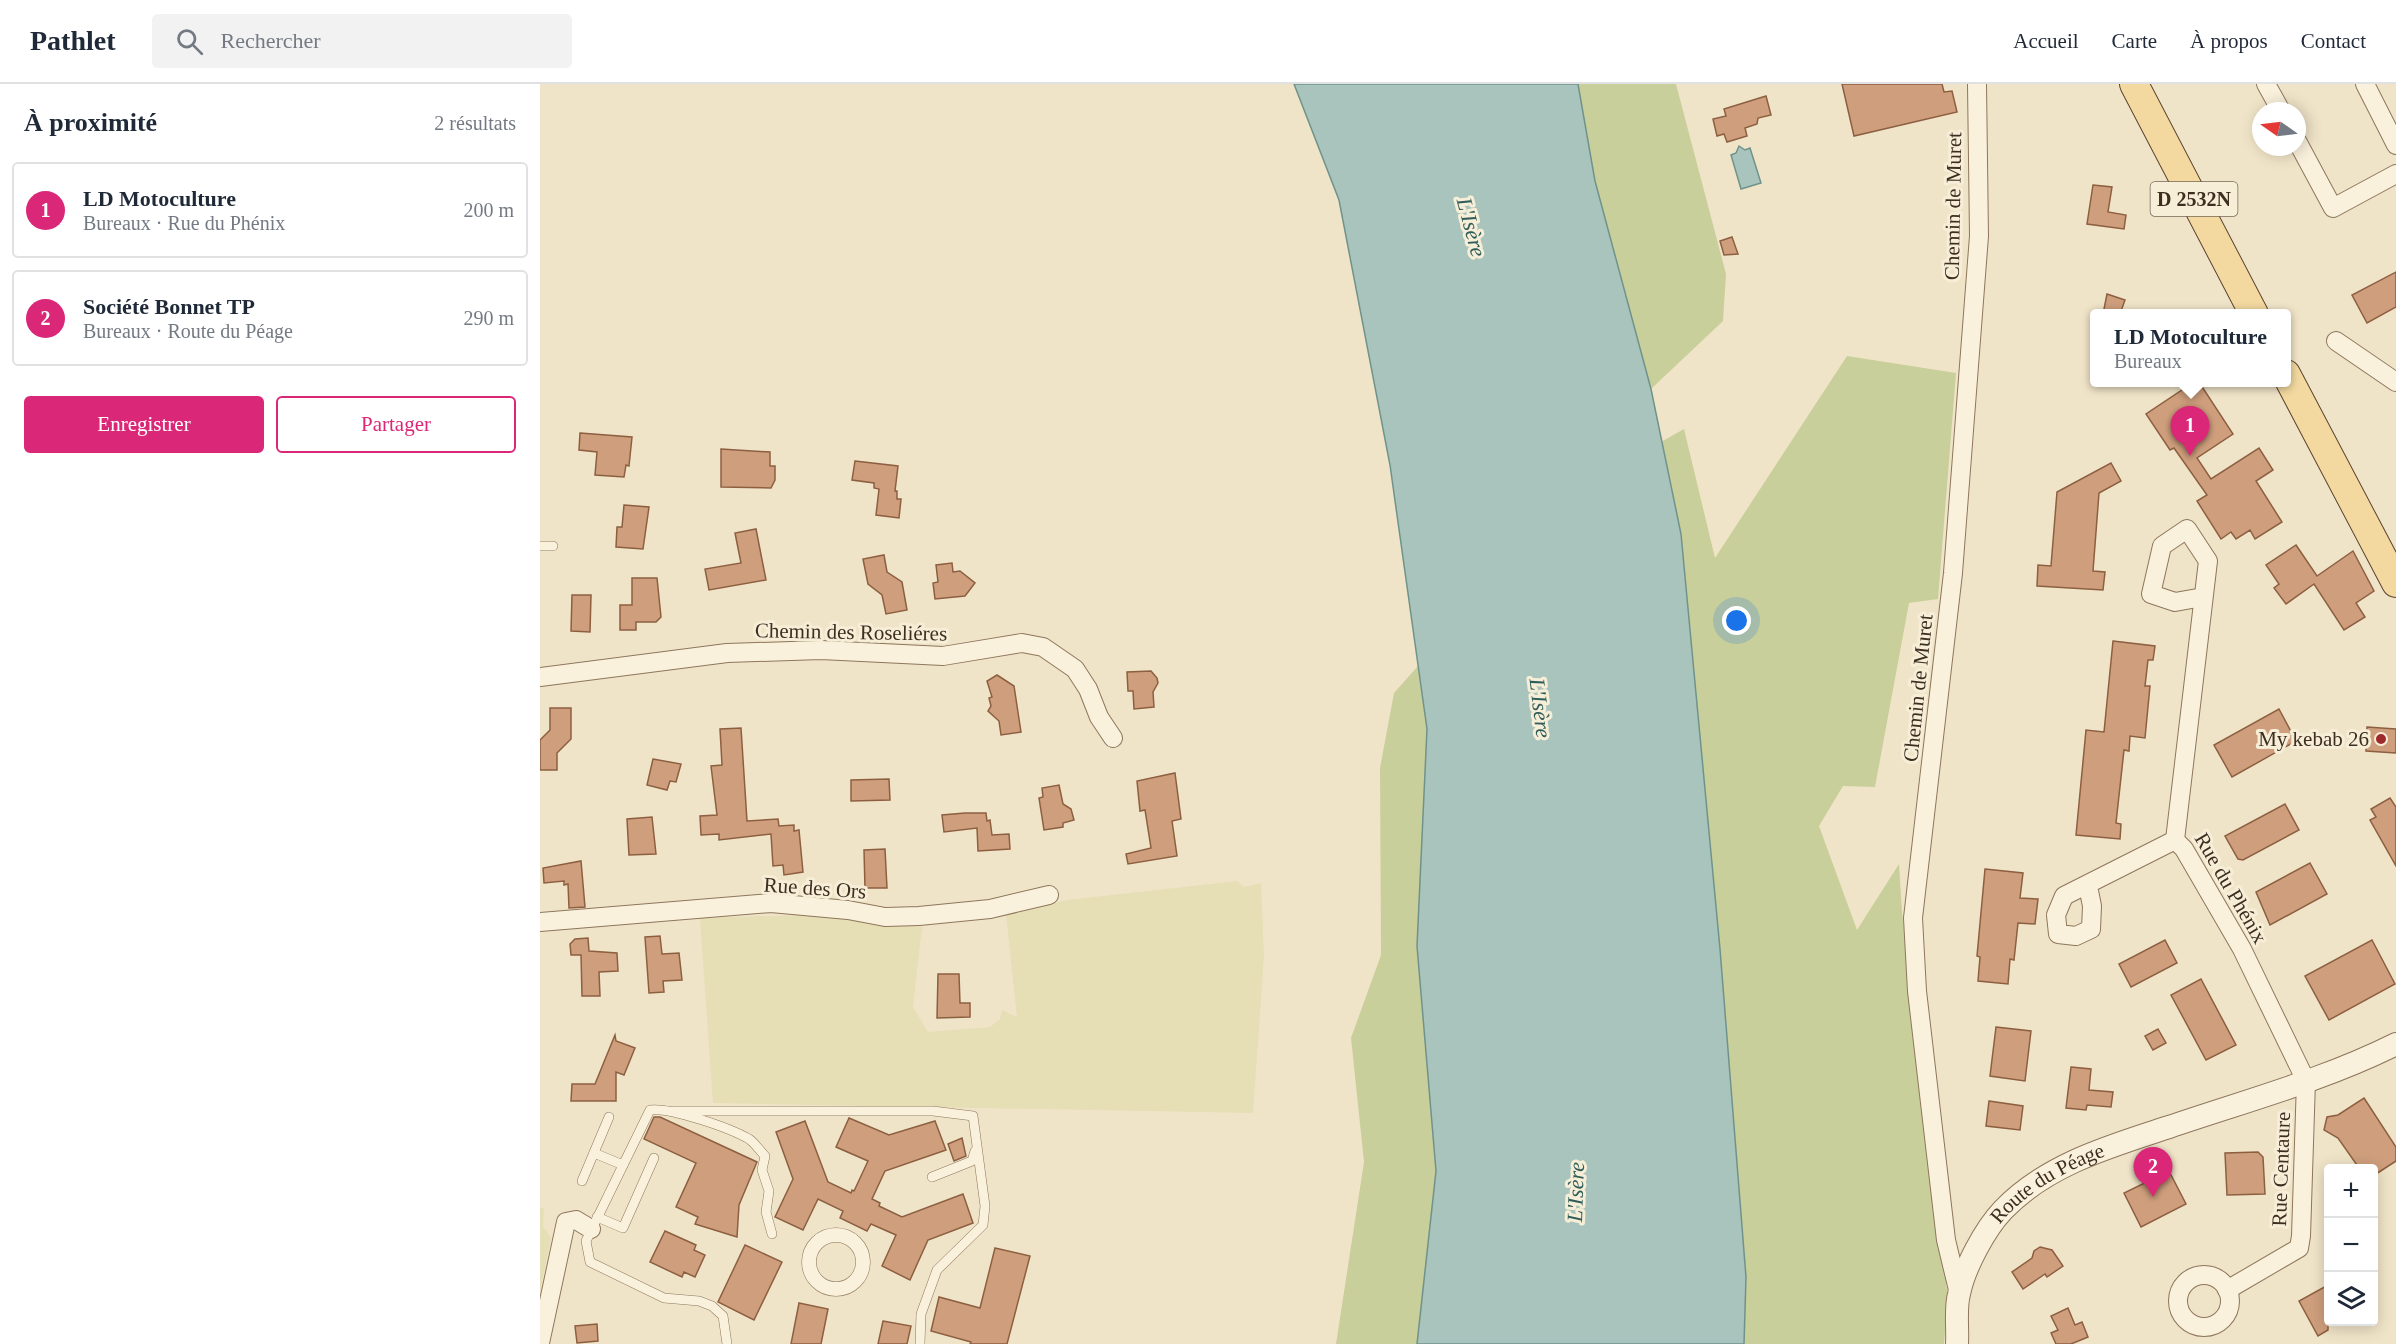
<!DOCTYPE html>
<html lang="fr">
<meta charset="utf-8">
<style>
:root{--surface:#fff;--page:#f2f2f3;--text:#1f2937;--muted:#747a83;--line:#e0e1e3;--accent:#db2777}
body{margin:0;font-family:"Times New Roman",serif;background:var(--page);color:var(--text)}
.controls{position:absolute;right:18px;bottom:18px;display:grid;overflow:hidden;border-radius:6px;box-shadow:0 3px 15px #0003}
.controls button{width:54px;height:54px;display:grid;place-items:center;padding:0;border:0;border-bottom:2px solid var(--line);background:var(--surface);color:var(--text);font:30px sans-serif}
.compass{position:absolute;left:1712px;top:18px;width:54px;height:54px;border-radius:50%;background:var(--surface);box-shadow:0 3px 15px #0003;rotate:284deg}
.you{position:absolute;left:1197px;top:537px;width:21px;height:21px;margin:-15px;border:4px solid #fff;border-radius:50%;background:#1a73e8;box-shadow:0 0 0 9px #1a73e833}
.badge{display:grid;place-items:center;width:39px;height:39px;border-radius:50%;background:var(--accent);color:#fff;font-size:20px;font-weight:700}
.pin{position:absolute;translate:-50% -50px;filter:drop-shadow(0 2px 3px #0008)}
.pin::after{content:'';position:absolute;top:32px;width:21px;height:18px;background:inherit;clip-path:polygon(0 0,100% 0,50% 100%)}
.popup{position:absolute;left:1550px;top:225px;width:201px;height:78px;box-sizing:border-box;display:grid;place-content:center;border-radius:6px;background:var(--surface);filter:drop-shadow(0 2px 4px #0005);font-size:20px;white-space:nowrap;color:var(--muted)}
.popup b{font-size:22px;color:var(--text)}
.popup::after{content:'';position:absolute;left:50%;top:100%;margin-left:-12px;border:12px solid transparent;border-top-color:var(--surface)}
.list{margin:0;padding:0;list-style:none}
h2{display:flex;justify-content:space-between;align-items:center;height:78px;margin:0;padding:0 24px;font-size:26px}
h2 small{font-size:20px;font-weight:400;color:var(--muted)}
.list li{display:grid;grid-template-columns:39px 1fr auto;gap:18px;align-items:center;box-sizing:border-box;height:96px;margin:0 12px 12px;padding:0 12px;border:2px solid var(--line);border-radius:6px}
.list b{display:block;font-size:22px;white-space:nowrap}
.list p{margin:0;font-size:20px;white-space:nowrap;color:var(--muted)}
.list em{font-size:20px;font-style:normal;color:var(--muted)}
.actions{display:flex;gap:12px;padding:18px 24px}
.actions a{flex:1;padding:14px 0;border:2px solid var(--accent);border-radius:6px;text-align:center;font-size:21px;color:var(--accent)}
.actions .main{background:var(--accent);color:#fff}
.icon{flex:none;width:33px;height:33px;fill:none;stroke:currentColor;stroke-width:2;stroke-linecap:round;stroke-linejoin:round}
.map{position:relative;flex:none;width:1856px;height:1260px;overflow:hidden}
header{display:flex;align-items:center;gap:36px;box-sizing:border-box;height:84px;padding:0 30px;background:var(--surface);border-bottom:2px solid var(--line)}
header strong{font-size:28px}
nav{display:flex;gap:33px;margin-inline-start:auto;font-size:21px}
.search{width:420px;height:54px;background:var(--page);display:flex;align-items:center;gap:15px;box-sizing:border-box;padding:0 21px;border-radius:6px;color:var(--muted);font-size:22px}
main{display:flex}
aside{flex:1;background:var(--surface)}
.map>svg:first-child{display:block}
.farmland{fill:#e6deb5}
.green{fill:#c9cf9b}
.water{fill:#a9c4bc;stroke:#6f938a;stroke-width:1.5}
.building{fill:#cf9f7d;stroke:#8d5f41;stroke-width:1.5}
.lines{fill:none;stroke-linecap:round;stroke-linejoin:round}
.service-casing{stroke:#8d765c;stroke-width:10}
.pedestrian-casing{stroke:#8d765c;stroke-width:15}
.minor-casing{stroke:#8d765c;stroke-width:20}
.tertiary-casing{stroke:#8d765c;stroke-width:24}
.primary-casing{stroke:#5b4430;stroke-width:30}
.service{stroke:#faf1dc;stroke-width:9}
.pedestrian{stroke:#faf1dc;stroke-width:14}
.minor{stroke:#faf1dc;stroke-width:18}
.tertiary{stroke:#faf1dc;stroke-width:22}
.primary{stroke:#f3d9a0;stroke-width:28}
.poi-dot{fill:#9e2a2b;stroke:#f7eed8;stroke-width:2}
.labels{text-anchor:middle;stroke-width:6;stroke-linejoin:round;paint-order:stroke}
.shield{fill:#f7eed8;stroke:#756857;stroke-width:1.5}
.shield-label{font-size:20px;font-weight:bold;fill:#3d2e20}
.street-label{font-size:21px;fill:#3d2e20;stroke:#f7eed8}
.poi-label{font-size:21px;fill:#3d2e20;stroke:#f7eed8;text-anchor:end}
.water-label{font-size:22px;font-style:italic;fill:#2f5d5a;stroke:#f7eed8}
</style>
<header>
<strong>Pathlet</strong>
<div class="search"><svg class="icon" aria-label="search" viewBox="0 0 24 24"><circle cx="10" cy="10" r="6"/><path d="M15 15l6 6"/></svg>Rechercher</div>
<nav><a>Accueil</a><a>Carte</a><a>À propos</a><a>Contact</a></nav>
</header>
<main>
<aside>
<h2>À proximité<small>2 résultats</small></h2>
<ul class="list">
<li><span class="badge">1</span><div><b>LD Motoculture</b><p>Bureaux · Rue du Phénix</p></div><em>200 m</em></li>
<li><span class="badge">2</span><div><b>Société Bonnet TP</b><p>Bureaux · Route du Péage</p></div><em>290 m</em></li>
</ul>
<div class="actions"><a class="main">Enregistrer</a><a>Partager</a></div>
</aside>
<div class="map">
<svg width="1856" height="1260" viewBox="0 0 1856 1260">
<rect width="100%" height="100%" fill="#f0e4c8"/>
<g class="farmland">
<path d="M697 797 704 803 721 799 724 872 713 1029 173 1019 160 834 261 831 382 843 373 923 388 948 450 943 460 935 462 926 477 933 466 831 527 816Z"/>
<path d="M0 1124H4L3 1142 11 1154 0 1208Z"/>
</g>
<g class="green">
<path d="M1038 0H1136L1186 190 1183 237 1111 305 1055 97Z"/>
<path d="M1307 272 1416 289 1398 515 1369 519 1335 703 1303 702 1279 742 1317 846 1359 780 1362 828 1408 1215 1404 1260H1204L1206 1193 1180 865 1141 450 1121 358 1144 345 1175 474Z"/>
<path d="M878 582 887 645 877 862 896 1087 877 1260H796L824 1078 811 954 841 871 840 684 854 609Z"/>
</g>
<g class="water">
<path d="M754 0H1038L1055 97 1111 305 1141 450 1180 865 1206 1193 1204 1260H877L896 1087 877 862 887 645 850 381 799 116Z"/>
<path d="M1199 62 1205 66 1210 64 1221 99 1201 105 1191 71 1196 69Z"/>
</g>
<g class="building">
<path d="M1302 0H1402L1404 8 1412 7 1417 28 1314 52Z"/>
<path d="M1226 12 1231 31 1218 34 1217 40 1205 44 1207 52 1187 58 1184 50 1177 52 1173 35 1186 32 1184 25Z"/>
<path d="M1553 101 1572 103 1568 128 1586 131 1584 145 1547 140Z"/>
<path d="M1192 153 1198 170 1184 171 1180 157Z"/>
<path d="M1856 188V223L1827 239 1812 211Z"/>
<path d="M1567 210 1585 216 1580 230H1563Z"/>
<path d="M1654 298H1659L1693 350 1657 374 1671 395 1719 364 1733 386 1716 397 1742 438 1715 455 1710 446 1696 455 1691 448 1681 455 1657 417 1667 411 1634 364 1630 366 1606 330Z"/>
<path d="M40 349 92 353 89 382 86 381 84 393 55 391 57 368 39 366Z"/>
<path d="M181 365 230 368V382H235V396L231 404 181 403Z"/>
<path d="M315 377 358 382 355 407H357V415H361L359 434 336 431 339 405 334 404V399L312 396Z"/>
<path d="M1571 379 1581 397 1559 409 1553 487 1565 488 1563 506 1497 502 1498 481 1511 482 1517 408Z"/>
<path d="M84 421 109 423 103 465 76 463 77 443H82Z"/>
<path d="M216 445 226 496 169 506 165 485 201 479 195 449Z"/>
<path d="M1756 461 1777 492 1813 467 1834 507 1816 519 1825 533 1804 546 1774 500 1746 520 1734 504 1739 500 1726 481Z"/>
<path d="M344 471 347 488 362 498 367 526 346 530 342 511 328 500 323 475Z"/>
<path d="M412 479 413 488 420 487 435 499 425 512 395 515 393 499 398 498 396 481Z"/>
<path d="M92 494H117L121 533 116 538H96V546H80V521H92Z"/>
<path d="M32 511H51L50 548 31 547Z"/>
<path d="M1573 557 1615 562 1613 576H1608L1605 602H1610L1605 654 1590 652 1589 667 1584 666 1576 739 1581 740 1580 755 1536 751 1546 646 1564 648Z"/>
<path d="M611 587 617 594 618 599 613 608 614 623 594 625 593 607H588L587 588Z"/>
<path d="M457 591 474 602 481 648 461 651 459 637 448 627 451 622 449 614 452 613 447 597Z"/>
<path d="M10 624H31V655L17 669V686H0V656L10 646Z"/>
<path d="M1739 625 1756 657 1692 693 1674 661Z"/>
<path d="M1827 643 1856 645V669L1826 667Z"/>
<path d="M201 644 207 737 238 735 239 742 254 741V747L259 746 263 788 244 791 243 781 233 782 231 750 179 756V750L161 751 160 732 177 731 171 682 182 681 180 645Z"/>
<path d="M113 675 141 680 136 698 130 697 127 706 107 701Z"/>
<path d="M635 689 641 735 632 737 637 772 588 780 586 770 611 764 605 726 600 727 597 697Z"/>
<path d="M349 695 350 716 311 717V696Z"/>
<path d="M519 701 523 720 531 725 534 736 523 739V743L504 746 499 714 503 713 502 704Z"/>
<path d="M1850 714 1856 723V782L1830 736 1836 733 1831 725Z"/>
<path d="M1745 720 1759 746 1703 776 1698 775 1685 752Z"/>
<path d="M425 729H446L447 737 450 736 452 751 469 750 470 765 438 767 437 744 404 748 402 731Z"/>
<path d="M112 733 116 770 89 771 87 735Z"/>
<path d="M345 765 347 804H325L324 766Z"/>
<path d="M41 777 45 823 29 824 28 800 24 801V797L4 799 3 784Z"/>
<path d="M1770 779 1787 810 1730 841 1716 808Z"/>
<path d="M1445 785 1483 789 1480 814 1498 815 1495 840 1478 839 1474 876 1470 875 1468 900 1438 897 1440 873 1437 872Z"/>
<path d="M120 852 122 870 139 869 142 896 123 897 124 908 109 909 105 853Z"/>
<path d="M48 854 49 867 77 869 78 887 59 888 60 912H42L41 871H31L30 860 35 855Z"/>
<path d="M1625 856 1637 879 1591 903 1579 880Z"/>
<path d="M1832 856 1855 900 1789 936 1765 892Z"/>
<path d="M398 890H419L420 919H430V933L397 934Z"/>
<path d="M1661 895 1696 961 1666 976 1631 911Z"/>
<path d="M1456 943 1491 947 1485 997 1450 992Z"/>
<path d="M1618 945 1626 959 1613 966 1605 952Z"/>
<path d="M75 951 76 957 95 964 84 991 76 988V1017H31L32 1000H55Z"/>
<path d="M1531 983 1551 985 1549 1006 1573 1008 1571 1023 1547 1021 1546 1026 1526 1024Z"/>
<path d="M1824 1014 1856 1063V1077L1833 1092V1084H1819L1798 1054 1784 1046 1787 1033 1798 1031Z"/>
<path d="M1449 1017 1483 1022 1480 1046 1446 1042Z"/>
<path d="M114 1033H120L217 1078 199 1121 197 1153 155 1140 158 1133 136 1123 156 1079 104 1055Z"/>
<path d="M309 1034 349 1051 395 1037 406 1066 345 1087 332 1115 340 1119 339 1122 362 1133 423 1110 433 1139 388 1156 370 1196 342 1182 356 1151 331 1140 327 1147 300 1134 303 1127 278 1115 263 1146 235 1133 253 1095 236 1048 265 1037 288 1098 311 1109 312 1106 314 1107 328 1077 296 1063Z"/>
<path d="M422 1054 426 1072 414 1077 408 1060Z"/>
<path d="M1718 1068 1723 1073 1725 1110 1687 1111 1685 1069Z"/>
<path d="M1629 1087 1646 1120 1601 1143 1584 1109Z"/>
<path d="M125 1147 156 1161 154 1166 165 1171 155 1193 144 1188 142 1193 110 1178Z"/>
<path d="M205 1161 242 1178 214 1236 178 1218Z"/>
<path d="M1500 1163 1512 1166 1523 1182 1507 1193 1505 1190 1483 1205 1472 1188 1492 1174 1494 1167Z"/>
<path d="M455 1164 490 1172 467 1260H430L431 1258 391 1247 399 1213 440 1224Z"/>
<path d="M1788 1201V1246L1778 1252 1759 1217Z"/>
<path d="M259 1219 288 1225 281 1260H251Z"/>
<path d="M1528 1224 1535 1241 1542 1238 1548 1253 1531 1260H1516L1511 1249 1518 1246 1511 1232Z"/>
<path d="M343 1237 371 1242 367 1260H338Z"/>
<path d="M57 1240 58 1257 37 1259 35 1242Z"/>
</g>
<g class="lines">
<defs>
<g id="service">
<path d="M0 462H13"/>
<path d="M132 1027H393L433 1032 445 1122 443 1141 397 1186 381 1230 380 1260"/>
<path d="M54 1069 83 1081"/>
<path d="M392 1093 432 1077 435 1067"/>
<path d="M42 1097 69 1033"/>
<path d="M57 1133 83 1144 114 1074"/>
<path d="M187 1260 183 1232 172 1222 159 1217 124 1214 50 1178 46 1157 110 1026C130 1023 190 1044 209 1055 215 1059 220 1067 225 1072L222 1086 229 1107 226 1128 232 1150"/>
</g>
<circle id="pedestrian" cx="296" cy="1178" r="27"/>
<g id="minor">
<path d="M1726 0 1741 27"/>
<path d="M1825 0 1856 61"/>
<path d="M1757 57 1793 124 1856 90"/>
<path d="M1796 257 1856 298"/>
<path d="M1663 513 1635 518 1611 510 1622 462 1647 445 1668 477 1635 756 1644 765 1702 865 1766 997 1761 1152 1759 1164 1687 1206"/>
<path d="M0 593 187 569 281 566 403 572 482 559 503 563 535 585 548 605 559 633 573 654"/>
<path d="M1548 802 1552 822 1551 845 1536 852 1518 850 1516 831 1524 812 1635 756"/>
<path d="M0 838 231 819 308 826 345 833 379 832 450 825 509 811"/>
<circle cx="1664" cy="1217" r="26"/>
<path d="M1419 1210 1406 1156 1377 907 1373 834 1413 489 1439 152 1437 0"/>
<path d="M0 1259 26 1138 36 1136 51 1145"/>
</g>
<g id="tertiary">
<path id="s1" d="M1417 1260C1418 1244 1415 1225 1419 1210 1424 1184 1445 1145 1463 1126 1507 1080 1571 1062 1629 1043 1705 1017 1784 996 1856 960"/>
</g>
<g id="primary">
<path d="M1594 0 1714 230"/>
<path d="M1746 290 1856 499"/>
</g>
</defs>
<use href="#service" class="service-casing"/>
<use href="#pedestrian" class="pedestrian-casing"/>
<use href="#minor" class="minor-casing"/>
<use href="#tertiary" class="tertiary-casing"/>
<use href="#primary" class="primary-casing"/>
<use href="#service" class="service"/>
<use href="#pedestrian" class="pedestrian"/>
<use href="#minor" class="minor"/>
<use href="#tertiary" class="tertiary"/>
<use href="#primary" class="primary"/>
</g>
<circle class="poi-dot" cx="1841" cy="655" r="6"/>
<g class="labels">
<rect class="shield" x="1610.5" y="98" width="87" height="34" rx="4.5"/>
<g class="shield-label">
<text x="1654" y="122">D 2532N</text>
</g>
<g class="street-label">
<text transform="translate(1413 122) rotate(-89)" y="7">Chemin de Muret</text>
<text transform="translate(311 548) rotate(1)" y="7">Chemin des Roseliéres</text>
<text transform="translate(1378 604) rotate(-84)" y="7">Chemin de Muret</text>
<text transform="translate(275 804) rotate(4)" y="7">Rue des Ors</text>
<text transform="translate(1691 804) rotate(60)" y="7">Rue du Phénix</text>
<text transform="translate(1741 1085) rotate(-88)" y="7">Rue Centaure</text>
<text dy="7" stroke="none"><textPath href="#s1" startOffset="198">Route du Péage</textPath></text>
</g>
<g class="poi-label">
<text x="1829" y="662">My kebab 26</text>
</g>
<g class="water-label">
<text transform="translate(932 143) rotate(75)" y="8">L'Isère</text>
<text transform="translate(1001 624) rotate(83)" y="8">L'Isère</text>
<text transform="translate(1035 1108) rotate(-88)" y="8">L'Isère</text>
</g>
</g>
</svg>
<div class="controls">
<button>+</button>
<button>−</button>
<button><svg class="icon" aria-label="layers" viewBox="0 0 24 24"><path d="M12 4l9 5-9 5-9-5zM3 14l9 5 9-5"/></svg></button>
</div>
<svg class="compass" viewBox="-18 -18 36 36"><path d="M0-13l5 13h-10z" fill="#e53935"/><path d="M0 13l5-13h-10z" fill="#747a83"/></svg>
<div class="you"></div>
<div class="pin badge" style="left:1650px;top:372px">1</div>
<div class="popup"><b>LD Motoculture</b>Bureaux</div>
<div class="pin badge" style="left:1613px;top:1113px">2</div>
</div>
</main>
